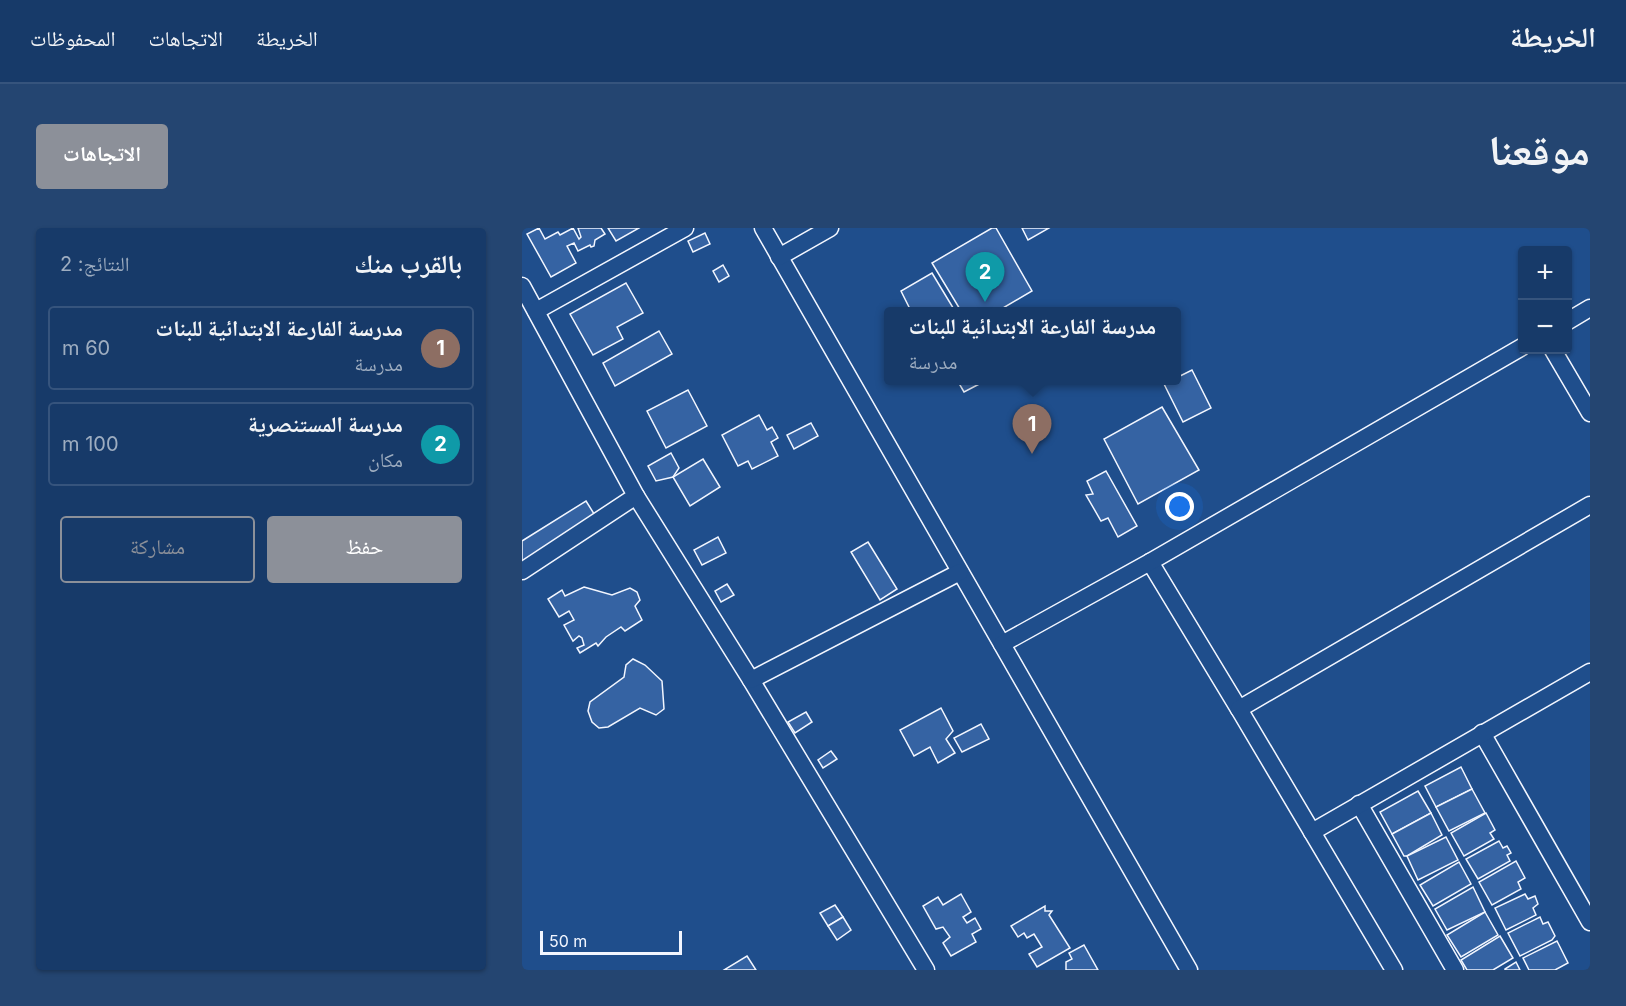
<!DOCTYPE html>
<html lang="ar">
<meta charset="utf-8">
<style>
:root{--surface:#173a69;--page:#244571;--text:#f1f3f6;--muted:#9eadc0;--line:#36547d;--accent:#8c9099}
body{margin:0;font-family:Inter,"Noto Naskh Arabic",sans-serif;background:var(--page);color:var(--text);direction:rtl}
.controls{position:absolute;right:18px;top:18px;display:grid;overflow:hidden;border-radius:6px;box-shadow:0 2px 4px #0004}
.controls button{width:54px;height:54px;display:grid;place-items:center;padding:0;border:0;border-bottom:2px solid var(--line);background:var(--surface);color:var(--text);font:30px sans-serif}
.scale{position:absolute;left:18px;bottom:15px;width:142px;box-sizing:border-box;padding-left:6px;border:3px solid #f2f6ff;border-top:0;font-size:16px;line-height:21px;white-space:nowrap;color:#f2f6ff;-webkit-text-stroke:4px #1f4e8c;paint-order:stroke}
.you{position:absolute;left:658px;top:279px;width:21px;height:21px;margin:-15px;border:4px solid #fff;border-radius:50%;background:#1a73e8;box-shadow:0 0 0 9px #1a73e833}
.badge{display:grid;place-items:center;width:39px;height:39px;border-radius:50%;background:var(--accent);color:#fff;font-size:20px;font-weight:700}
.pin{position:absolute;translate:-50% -50px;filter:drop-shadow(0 2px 3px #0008)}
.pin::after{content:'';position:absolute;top:32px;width:21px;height:18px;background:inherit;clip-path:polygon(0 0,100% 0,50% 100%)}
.popup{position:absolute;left:362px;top:79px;width:297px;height:78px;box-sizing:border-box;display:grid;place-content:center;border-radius:6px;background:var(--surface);filter:drop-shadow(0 2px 4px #0005);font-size:20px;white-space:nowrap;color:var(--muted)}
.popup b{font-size:22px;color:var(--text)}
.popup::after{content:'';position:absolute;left:50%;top:100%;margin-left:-12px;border:12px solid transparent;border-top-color:var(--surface)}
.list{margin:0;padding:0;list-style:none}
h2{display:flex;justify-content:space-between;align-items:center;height:78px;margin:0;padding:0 24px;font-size:26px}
h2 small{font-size:20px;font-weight:400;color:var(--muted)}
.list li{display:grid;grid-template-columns:39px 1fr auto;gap:18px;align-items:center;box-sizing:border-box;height:84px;margin:0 12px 12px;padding:0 12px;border:2px solid var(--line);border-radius:6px}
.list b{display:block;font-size:22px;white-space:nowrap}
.list p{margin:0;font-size:20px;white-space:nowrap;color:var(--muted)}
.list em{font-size:20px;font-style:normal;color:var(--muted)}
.actions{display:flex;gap:12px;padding:18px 24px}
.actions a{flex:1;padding:14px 0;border:2px solid var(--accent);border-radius:6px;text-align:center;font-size:21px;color:var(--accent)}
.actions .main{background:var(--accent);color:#fff}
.map{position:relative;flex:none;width:1068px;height:742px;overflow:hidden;direction:ltr;border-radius:6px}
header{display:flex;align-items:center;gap:36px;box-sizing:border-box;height:84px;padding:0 30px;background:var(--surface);border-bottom:2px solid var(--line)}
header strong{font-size:28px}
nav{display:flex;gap:33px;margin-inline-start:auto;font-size:21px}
.intro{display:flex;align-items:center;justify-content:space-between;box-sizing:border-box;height:144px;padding:0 36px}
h1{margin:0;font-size:42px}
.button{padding:15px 27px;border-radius:6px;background:var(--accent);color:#fff;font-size:21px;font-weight:700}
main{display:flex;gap:36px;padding:0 36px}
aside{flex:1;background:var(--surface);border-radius:6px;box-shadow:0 2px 4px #0004}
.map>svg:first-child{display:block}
.building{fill:#3563a3;stroke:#f2f6ff;stroke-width:1.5}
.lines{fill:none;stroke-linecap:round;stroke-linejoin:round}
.street-casing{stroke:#f2f6ff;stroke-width:19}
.street{stroke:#1f4e8c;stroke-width:16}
</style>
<header>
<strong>الخريطة</strong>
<nav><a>الخريطة</a><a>الاتجاهات</a><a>المحفوظات</a></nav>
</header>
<div class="intro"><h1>موقعنا</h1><a class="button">الاتجاهات</a></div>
<main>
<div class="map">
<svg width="1068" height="742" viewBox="0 0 1068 742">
<rect width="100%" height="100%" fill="#1f4e8c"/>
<g class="building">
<path d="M17 0 23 11 36 4 38 7 51 0 57 11 59 9 56 0H79L83 6 73 12 72 18 69 19 68 17 56 23 52 15 45 18 54 35 29 49 5 6Z"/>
<path d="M86 0H117L94 13Z"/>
<path d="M470 0H474L510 63 476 83H439L410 35Z"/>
<path d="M500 0H527L506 12Z"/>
<path d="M183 5 188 16 171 24 166 13Z"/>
<path d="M201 37 207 48 197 54 191 43Z"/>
<path d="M410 45 433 83H389L379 63Z"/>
<path d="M104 55 121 85 95 99 101 111 71 127 48 86Z"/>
<path d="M137 103 150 126 93 158 81 135Z"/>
<path d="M670 142 689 180 661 194 642 156 654 152V150Z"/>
<path d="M435 152H465L442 164Z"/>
<path d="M166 162 185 198 144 220 125 183Z"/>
<path d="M640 179 677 242 616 276 582 211Z"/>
<path d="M237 187 245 202 250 199 256 210 249 214 256 228 230 241 226 233 216 238 200 207Z"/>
<path d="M289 195 296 208 272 221 265 207Z"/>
<path d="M149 225 157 240 151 249 134 253 126 238Z"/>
<path d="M181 231 198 259 168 278 151 249Z"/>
<path d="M584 243 615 298 596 309 586 290 579 293 564 267 571 266 565 253Z"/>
<path d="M64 273 74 289 0 335V313Z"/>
<path d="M196 309 204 325 180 337 172 322Z"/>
<path d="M346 314 375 361 358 372 329 324Z"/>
<path d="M205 356 212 367 199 374 193 363Z"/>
<path d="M62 359 90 367 108 360 115 364 118 372 113 378 120 392 103 403 99 399 84 409 76 418 74 415 58 425 55 420 62 417 60 410 57 408 51 413 42 397 52 392 47 383 37 389 26 371 40 362 43 368Z"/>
<path d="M111 431 123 437 140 453 142 481 134 487 118 480 86 499 77 500 70 494 66 483 68 474 102 449 104 437Z"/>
<path d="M419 480 431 503 424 511 433 525 416 535 408 519 392 528 378 502Z"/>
<path d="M284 484 290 494 273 505 266 494Z"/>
<path d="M459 496 467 511 440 524 432 510Z"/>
<path d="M309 523 315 531 301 540 296 532Z"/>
<path d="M939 539 950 561 914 579 903 558Z"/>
<path d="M950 561 963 585 927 603 914 579Z"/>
<path d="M896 563 909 585 870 606 858 584Z"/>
<path d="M909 585 920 607 885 628H882L870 606Z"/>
<path d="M964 585 973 602 968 605 972 611 942 628 929 605Z"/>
<path d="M924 609 936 632 896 652 885 628Z"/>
<path d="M977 613 981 620 985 618 989 625 985 627 988 633 956 651 944 631Z"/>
<path d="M994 633 1003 650 996 654 999 661 970 677 957 654Z"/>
<path d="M937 634 949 656 911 678 898 657Z"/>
<path d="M951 659 963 684 925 702 913 681Z"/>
<path d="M439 666 449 684 441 689 445 695 453 690 459 701 450 706 454 714 429 728 421 715 428 709 421 699 414 701 401 678 416 669 421 677Z"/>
<path d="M1003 666 1006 671 1013 668 1016 676 1011 680 1014 687 984 702 973 680Z"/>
<path d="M313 677 321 689 306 698 298 685Z"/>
<path d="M523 678V683H530L527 687 548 720 515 739 507 726 520 719 512 706 505 710 502 705 496 709 489 698Z"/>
<path d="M963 684 976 707 939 729 925 707Z"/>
<path d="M321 689 329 702 315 712 306 698Z"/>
<path d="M1018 689 1021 696 1026 694 1033 708 1030 712 998 728 986 705Z"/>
<path d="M978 708 991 730 971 742H945L939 732Z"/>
<path d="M1035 713 1046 735 1033 742H1007L1001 730Z"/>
<path d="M562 717 576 742H544V734L550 731 547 725Z"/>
<path d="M225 728 234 742H202Z"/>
<path d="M994 734 998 742H983V741Z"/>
</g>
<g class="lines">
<defs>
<g id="street">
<path d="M241 0 667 742"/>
<path d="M257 29 308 0"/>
<path d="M0 58 114 268 0 343"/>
<path d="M14 83 163 0"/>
<path d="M1046 93 1068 80"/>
<path d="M1031 122 1068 185"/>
<path d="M114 268 229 452 404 742"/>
<path d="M628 334 717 481"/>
<path d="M480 416 628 334 1000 119"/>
<path d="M229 452 438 344"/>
<path d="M960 505 1068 694"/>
<path d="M837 576 933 742"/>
<path d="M790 604 1068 444"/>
<path d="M872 742 717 481 1068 277"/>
</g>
</defs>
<use href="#street" class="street-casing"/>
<use href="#street" class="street"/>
</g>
</svg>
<div class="controls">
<button>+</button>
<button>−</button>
</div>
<div class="scale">50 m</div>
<div class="you"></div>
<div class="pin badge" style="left:510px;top:226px;background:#8d6e63">1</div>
<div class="popup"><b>مدرسة الفارعة الابتدائية للبنات</b>مدرسة</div>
<div class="pin badge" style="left:463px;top:74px;background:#0f9aa8">2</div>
</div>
<aside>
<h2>بالقرب منك<small>النتائج: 2</small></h2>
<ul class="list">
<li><span class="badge" style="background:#8d6e63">1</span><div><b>مدرسة الفارعة الابتدائية للبنات</b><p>مدرسة</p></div><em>60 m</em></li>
<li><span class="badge" style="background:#0f9aa8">2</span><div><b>مدرسة المستنصرية</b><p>مكان</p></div><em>100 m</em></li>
</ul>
<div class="actions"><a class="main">حفظ</a><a>مشاركة</a></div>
</aside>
</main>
